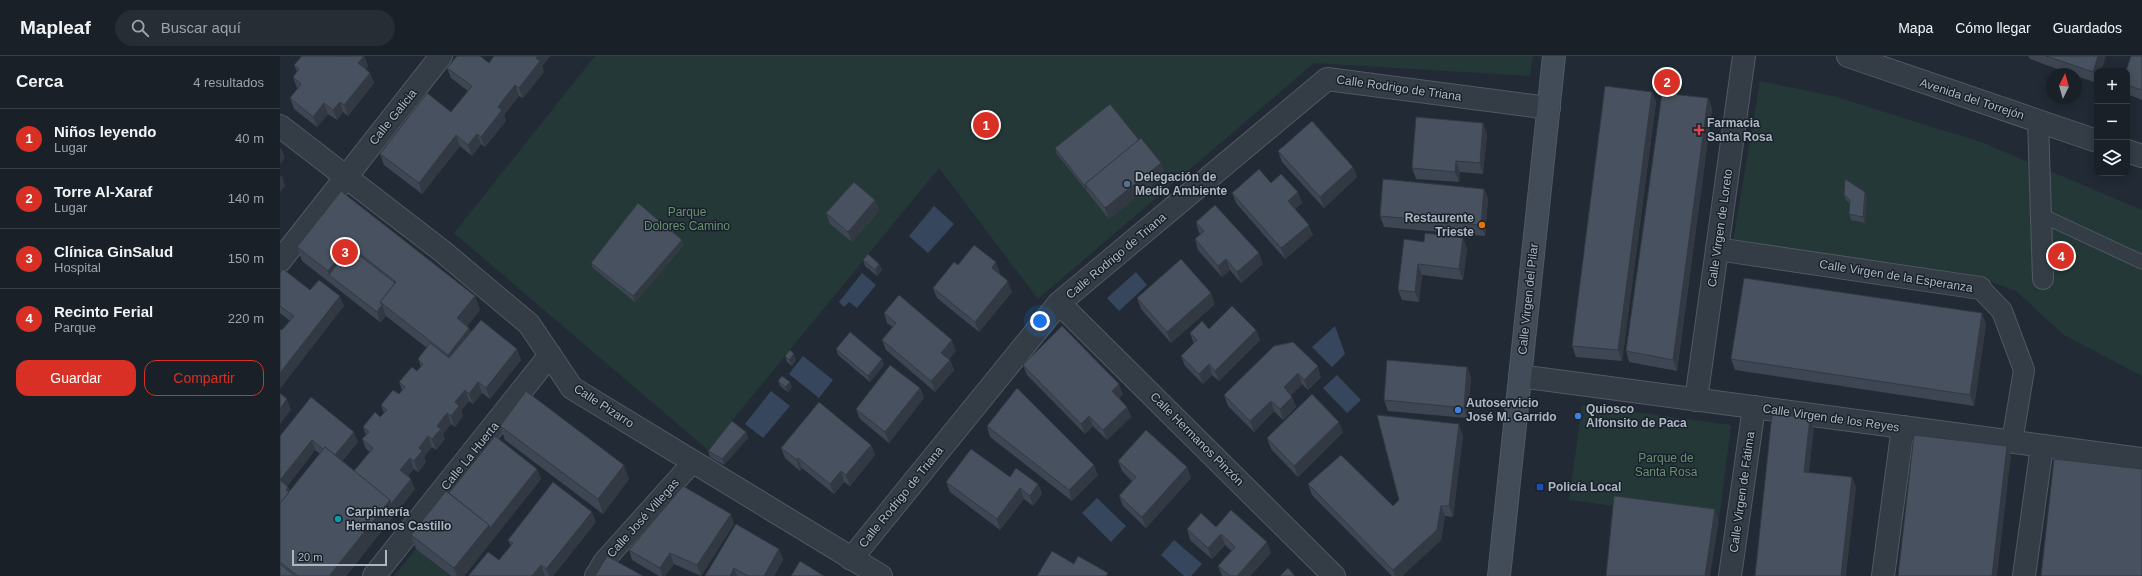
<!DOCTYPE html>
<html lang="es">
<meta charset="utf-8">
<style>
:root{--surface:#192028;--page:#262d34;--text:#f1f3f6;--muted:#9fa3a8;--line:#373e45;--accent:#d93025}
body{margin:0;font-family:Arial,sans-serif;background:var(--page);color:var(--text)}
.controls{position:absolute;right:12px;top:12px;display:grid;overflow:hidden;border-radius:8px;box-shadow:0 2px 10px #0003}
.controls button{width:36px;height:36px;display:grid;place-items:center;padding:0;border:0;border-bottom:1px solid var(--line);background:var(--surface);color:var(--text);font:20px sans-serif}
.compass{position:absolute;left:1766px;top:12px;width:36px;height:36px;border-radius:50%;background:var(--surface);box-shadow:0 2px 10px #0003;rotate:5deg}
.scale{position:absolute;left:12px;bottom:10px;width:95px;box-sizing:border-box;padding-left:4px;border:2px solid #aeb6c3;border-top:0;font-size:11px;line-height:14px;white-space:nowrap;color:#aeb6c3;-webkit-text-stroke:3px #19212a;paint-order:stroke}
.you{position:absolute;left:760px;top:265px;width:14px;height:14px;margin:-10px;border:3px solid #fff;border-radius:50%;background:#1a73e8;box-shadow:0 0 0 6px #1a73e833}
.badge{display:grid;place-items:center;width:26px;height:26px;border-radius:50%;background:var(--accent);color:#fff;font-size:13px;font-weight:700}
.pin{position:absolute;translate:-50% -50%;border:2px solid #fff;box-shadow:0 1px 4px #0006}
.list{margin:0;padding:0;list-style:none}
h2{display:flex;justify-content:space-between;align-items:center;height:52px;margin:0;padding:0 16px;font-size:17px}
h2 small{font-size:13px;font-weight:400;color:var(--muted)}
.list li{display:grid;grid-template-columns:26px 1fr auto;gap:12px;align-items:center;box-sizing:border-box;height:60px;padding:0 16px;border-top:1px solid var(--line)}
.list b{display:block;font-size:15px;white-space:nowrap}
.list p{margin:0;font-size:13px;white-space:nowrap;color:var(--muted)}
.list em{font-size:13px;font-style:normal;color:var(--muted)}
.actions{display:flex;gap:8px;padding:12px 16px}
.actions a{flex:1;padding:9px 0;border:1px solid var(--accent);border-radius:12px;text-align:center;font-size:14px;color:var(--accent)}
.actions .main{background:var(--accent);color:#fff}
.icon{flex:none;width:22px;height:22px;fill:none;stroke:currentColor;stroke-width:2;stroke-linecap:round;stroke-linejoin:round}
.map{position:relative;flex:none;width:1862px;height:520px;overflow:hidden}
header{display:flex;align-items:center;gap:24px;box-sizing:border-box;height:56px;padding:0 20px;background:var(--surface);border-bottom:1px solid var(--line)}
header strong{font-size:19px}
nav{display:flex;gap:22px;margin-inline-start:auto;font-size:14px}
.search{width:280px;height:36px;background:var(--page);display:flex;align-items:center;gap:10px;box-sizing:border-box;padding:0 14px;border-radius:22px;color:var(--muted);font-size:15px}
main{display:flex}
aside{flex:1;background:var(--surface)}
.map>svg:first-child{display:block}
.green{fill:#253838}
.water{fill:#36475d}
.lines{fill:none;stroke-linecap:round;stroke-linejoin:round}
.service-casing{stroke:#515964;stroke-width:15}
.pedestrian-casing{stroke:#515964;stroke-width:22}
.minor-casing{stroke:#515964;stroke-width:24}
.secondary-casing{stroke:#515964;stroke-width:24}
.service{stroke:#343c46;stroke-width:13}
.pedestrian{stroke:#343c46;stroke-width:20}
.minor{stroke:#343c46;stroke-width:22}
.secondary{stroke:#424b58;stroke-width:22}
.wall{fill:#3d4652;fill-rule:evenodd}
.shaded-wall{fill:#323942}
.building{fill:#47515f;stroke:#323942}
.health-dot{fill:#e0444e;stroke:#19212a;stroke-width:1.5}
.service-dot{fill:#5c6f8a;stroke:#19212a;stroke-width:1.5}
.food-dot{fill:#e8710a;stroke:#19212a;stroke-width:1.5}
.shop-dot{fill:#3f7fe0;stroke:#19212a;stroke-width:1.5}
.transit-dot{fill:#1a4fb4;stroke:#19212a;stroke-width:1.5}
.culture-dot{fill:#0f9aa8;stroke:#19212a;stroke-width:1.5}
.labels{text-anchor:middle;stroke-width:3;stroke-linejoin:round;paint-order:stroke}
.street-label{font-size:12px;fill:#aeb6c3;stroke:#19212a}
.poi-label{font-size:12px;font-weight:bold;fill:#aeb6c3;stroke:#19212a;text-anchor:start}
.park-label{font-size:12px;fill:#679170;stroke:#19212a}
</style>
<header>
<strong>Mapleaf</strong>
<div class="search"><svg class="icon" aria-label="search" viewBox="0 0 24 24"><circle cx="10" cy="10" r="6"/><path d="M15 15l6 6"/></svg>Buscar aquí</div>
<nav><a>Mapa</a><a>Cómo llegar</a><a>Guardados</a></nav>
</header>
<main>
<aside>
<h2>Cerca<small>4 resultados</small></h2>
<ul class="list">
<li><span class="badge">1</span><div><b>Niños leyendo</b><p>Lugar</p></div><em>40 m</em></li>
<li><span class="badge">2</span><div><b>Torre Al-Xaraf</b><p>Lugar</p></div><em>140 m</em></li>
<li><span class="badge">3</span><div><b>Clínica GinSalud</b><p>Hospital</p></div><em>150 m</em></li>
<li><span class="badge">4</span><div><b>Recinto Ferial</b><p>Parque</p></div><em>220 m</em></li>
</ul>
<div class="actions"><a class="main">Guardar</a><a>Compartir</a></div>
</aside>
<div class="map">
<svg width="1862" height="520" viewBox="0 0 1862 520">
<rect width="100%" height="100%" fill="#212a35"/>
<g class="green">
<path d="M315 0H1253L1250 20 1034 7 758 243 659 112 428 394 174 177Z"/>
<path d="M1480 25 1553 40 1701 86 1862 154V320L1784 279 1736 235 1701 222 1453 185Z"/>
<path d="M1302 349 1451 369 1439 464 1289 444Z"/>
<path d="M136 493 169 519 168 520H114Z"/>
</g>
<g class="water">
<path d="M654 150 674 168 648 197 629 180Z"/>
<path d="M856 216 867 229 839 255 827 242Z"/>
<path d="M582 217 596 229 577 252 569 246 564 251 559 246Z"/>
<path d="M1055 270 1065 298 1052 311 1032 291Z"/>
<path d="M523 300 553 324 539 342 509 318Z"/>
<path d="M1057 319 1081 344 1067 357 1043 332Z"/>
<path d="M491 335 510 350 483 382 465 368Z"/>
<path d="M817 442 846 470 831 486 802 457Z"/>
<path d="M894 484 922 508 911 520H904L881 499Z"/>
</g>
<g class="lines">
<defs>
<path id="service" d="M1761 159 1862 206"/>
<g id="pedestrian">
<path d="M1758 65 1763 223"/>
<path d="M1700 232 1722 255 1744 314 1732 386"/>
<path d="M315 520 324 505 413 406"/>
</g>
<g id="minor">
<path d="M1568 0 1817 85"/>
<path d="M0 70 162 195 249 268 292 332 601 520"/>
<path d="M1847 95 1862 100"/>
<path d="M1437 193 1700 232"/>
<path d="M0 205 161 0"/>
<path d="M779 247 1054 520"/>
<path d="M1240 320 1862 403"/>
<path d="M1416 344 1464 0"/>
<path d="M571 503 779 247 1047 23 1269 52"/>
<path d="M94 520 270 299"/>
<path d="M1450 520 1474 351"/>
<path d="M1603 520 1623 371"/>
<path d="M1744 520 1762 390"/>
</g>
<path id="secondary" d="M1219 520 1274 0"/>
</defs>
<use href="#service" class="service-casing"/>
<use href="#pedestrian" class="pedestrian-casing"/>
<use href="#minor" class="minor-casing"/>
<use href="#secondary" class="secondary-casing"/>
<use href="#service" class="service"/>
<use href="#pedestrian" class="pedestrian"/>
<use href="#minor" class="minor"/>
<use href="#secondary" class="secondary"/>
</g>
<g class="wall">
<path d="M65 0H84L88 10 86 13 90 17 94 27 68 60 63 56 57 64 48 58 37 71 14 53 10 42 18 32H17L13 21 17 16 14 9 64 1Z"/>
<path d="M214 0H270L262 10 264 16 243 42 239 40 224 59 226 65 205 91 201 88 192 100 180 90 142 138 104 109 100 98 171 56 188 35 171 22 167 12 209 7Z"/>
<path d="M1748 0H1826L1821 15H1817V27L1796 20V18H1791L1750 3Z"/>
<path d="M1862 0V44L1847 38V15Z"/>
<path d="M1372 36 1376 46 1342 305 1296 301 1292 290Z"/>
<path d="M1428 42 1432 53 1397 315 1349 306 1346 295Z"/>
<path d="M1207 77 1203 118 1180 116 1179 126 1136 123 1132 112Z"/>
<path d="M859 84 881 107 885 118 829 163 777 98 775 92Z"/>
<path d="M998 95 1073 111 1077 121 1044 152 1002 106Z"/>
<path d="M991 127 1018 136 1022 147 1015 153 1033 179 1005 203 956 147 952 137Z"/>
<path d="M1204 133 1208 143 1205 180 1104 171 1100 160Z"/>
<path d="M61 135 195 240 200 254 187 270 189 272 191 276 237 293 241 304 210 343 202 337 193 348 189 345 181 355 183 360 175 371 171 368 163 378 165 383 156 394 152 391 144 401 146 406 138 416 134 413 128 420 135 433 66 520H0V380L78 386 62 405 74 415 90 396 86 393 82 383 86 379 83 371 100 361 104 357 101 349 119 338 122 334 119 326 137 315 141 311 138 303 147 292 106 260 100 266 22 205 17 191ZM35 394 40 398 10 435 7 430Z"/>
<path d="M1585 136 1587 141 1585 167 1571 164 1569 158 1570 148 1566 144 1564 139Z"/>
<path d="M595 144 599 155 572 186 550 168 546 157Z"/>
<path d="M916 166 983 208 961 227 950 214 942 221 918 194 915 183 921 178 919 177Z"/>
<path d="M1183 182 1187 193 1183 224 1142 219 1139 246 1122 244 1118 234 1144 186Z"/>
<path d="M402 184 404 189 355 246 313 212 311 207Z"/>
<path d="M583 204 599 208 602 214 597 220 585 210Z"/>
<path d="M678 209 720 217 719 218 732 236 699 276 657 242 653 232Z"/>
<path d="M0 217 30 234 64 250 2 274 10 265 0 257Z"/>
<path d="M857 242 935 248 891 287 861 253Z"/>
<path d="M604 257 676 295 669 303 670 304 674 314 655 336 606 294 602 284 613 271 607 267Z"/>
<path d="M1706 268 1694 350 1455 314 1451 303Z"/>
<path d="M929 273 976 274 980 284 939 325 932 319 923 328 905 310 901 300 914 288 910 277Z"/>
<path d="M994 290 1041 321 1028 334 1022 328 1011 339 1012 341 1016 351 1003 364 994 355 974 376 948 350 944 339Z"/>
<path d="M556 293 604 309 590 326 558 299Z"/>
<path d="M505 300 516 304 512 310 507 306Z"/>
<path d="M743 309 843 338 839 342 847 351 851 361 827 384 813 370 805 378 747 319Z"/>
<path d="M1187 311 1191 322 1187 362 1108 355 1104 344Z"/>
<path d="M498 325 512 331 508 336 500 330Z"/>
<path d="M640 332 644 342 609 387 580 363 576 353Z"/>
<path d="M220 370 349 423 323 458 225 384Z"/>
<path d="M707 370 818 419 792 445 710 381Z"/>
<path d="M466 376 468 382 444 409 430 401 428 395Z"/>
<path d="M1063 376 1018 421 991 393 987 382Z"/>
<path d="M1183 379 1173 461 1165 460 1161 484 1122 520H1112L1032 439 1028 428 1113 450Z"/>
<path d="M591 389 595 399 570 430 564 426 554 438 522 412 520 415 505 402 501 392Z"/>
<path d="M838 405 907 411 911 422 866 472 843 450 839 440 852 425 842 415Z"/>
<path d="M257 413 261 423 184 520H171L136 493 131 479 169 437Z"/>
<path d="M730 421 758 428 762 438 753 450 744 443 720 474 670 436 666 426Z"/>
<path d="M316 466 273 520H189V519L219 504 231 490 228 484Z"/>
<path d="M454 468 421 520 394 508 385 520H379L352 504 349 494Z"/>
<path d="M936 471 991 497 970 520H942L938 510 952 495 945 489 932 503 910 484 907 473Z"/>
<path d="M499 493 503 504 494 520H425Z"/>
</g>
<g class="shaded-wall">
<path d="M84 0 88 10 82 18 78 7Z"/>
<path d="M258 0H270L262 10 264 16 243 42 239 32Z"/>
<path d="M1818 0H1826L1821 15H1817V27L1813 16Z"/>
<path d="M90 17 94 27 68 60 64 49Z"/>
<path d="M235 29 239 40 224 59 226 65 205 91 201 81 218 51Z"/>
<path d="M1372 36 1376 46 1342 305 1338 294Z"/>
<path d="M1428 42 1432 53 1397 315 1393 304Z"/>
<path d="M60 46 63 56 57 64 53 54Z"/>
<path d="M44 47 48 58 37 71 33 61Z"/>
<path d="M1203 67 1207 77 1203 118 1200 107Z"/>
<path d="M197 78 201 88 192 100 188 89Z"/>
<path d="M176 79 180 90 142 138 139 127Z"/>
<path d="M1 92 5 102 0 108V93Z"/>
<path d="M1176 105 1180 116 1179 126 1175 116Z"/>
<path d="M881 107 885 118 829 163 825 152Z"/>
<path d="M1073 111 1077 121 1044 152 1040 141Z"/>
<path d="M2 119 5 130 0 136V121Z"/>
<path d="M1204 133 1208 143 1205 180 1201 169Z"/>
<path d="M1018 136 1022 147 1012 156 1008 145Z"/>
<path d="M1585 136 1587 141 1585 167 1583 161Z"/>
<path d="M595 144 599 155 572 186 568 176Z"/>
<path d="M1029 169 1033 179 1005 203 1001 192Z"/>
<path d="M1183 182 1187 193 1183 224 1179 213Z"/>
<path d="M402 184 404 189 355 246 353 240Z"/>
<path d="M69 189 74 203 49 219 48 215Z"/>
<path d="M979 197 983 208 961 227 957 216Z"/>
<path d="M946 203 950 214 942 221 938 210Z"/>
<path d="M716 206 720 217 715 223 712 212Z"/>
<path d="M599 208 602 214 597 220 595 214Z"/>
<path d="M1138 208 1142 219 1139 246 1135 236Z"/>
<path d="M728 225 732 236 699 276 695 266Z"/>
<path d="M931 237 935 248 891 287 887 276Z"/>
<path d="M60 240 64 250 0 333V317Z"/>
<path d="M195 240 200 254 182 277 177 262Z"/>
<path d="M102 249 106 260 100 266 97 256Z"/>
<path d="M1702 257 1706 268 1694 350 1690 339Z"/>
<path d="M189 272 194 286 173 313 168 299Z"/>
<path d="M976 274 980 284 939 325 935 315Z"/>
<path d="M672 284 676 295 665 307 661 297Z"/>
<path d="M237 293 241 304 210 343 206 332Z"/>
<path d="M514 298 516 304 512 310 509 304Z"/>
<path d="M602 303 604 309 590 326 588 320Z"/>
<path d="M670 304 674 314 655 336 651 325Z"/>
<path d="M929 308 932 319 923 328 919 318Z"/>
<path d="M1038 310 1041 321 1028 334 1024 324Z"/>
<path d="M1187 311 1191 322 1187 362 1184 352Z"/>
<path d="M1018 317 1022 328 1007 342 1004 331Z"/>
<path d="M198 326 202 337 193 348 189 338Z"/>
<path d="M510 326 512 331 508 336 505 331Z"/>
<path d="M839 328 843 338 836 345 832 335Z"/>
<path d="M640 332 644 342 609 387 605 376Z"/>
<path d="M185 334 189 345 181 355 183 360 175 371 171 360 175 346Z"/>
<path d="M1012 341 1016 351 1003 364 1000 353Z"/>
<path d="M7 343 11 354 0 368V353Z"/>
<path d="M991 345 994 355 974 376 970 365Z"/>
<path d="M847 351 851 361 827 384 823 374Z"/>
<path d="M167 357 171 368 163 378 165 383 156 394 152 383 157 370Z"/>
<path d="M809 360 813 370 805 378 801 368Z"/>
<path d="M1530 362 1534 373 1528 426 1524 416Z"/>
<path d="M1059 366 1063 376 1018 421 1014 410Z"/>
<path d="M1179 368 1183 379 1173 461 1169 450Z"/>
<path d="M74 376 78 386 57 412 53 401Z"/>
<path d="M466 376 468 382 444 409 442 403Z"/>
<path d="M148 380 152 391 144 401 146 406 138 416 134 405 139 392Z"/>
<path d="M32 384 35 394 4 435 0 424Z"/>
<path d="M591 389 595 399 570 430 566 419Z"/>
<path d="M1727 390 1731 400 1717 520H1712Z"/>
<path d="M130 402 134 413 124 425 120 414Z"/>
<path d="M518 402 522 412 520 415 517 404Z"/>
<path d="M344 409 349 423 323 458 318 443Z"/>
<path d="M814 409 818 419 792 445 789 434Z"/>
<path d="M907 411 911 422 866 472 862 461Z"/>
<path d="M257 413 261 423 184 520H177L174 512 209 469Z"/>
<path d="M561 415 564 426 554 438 550 428Z"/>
<path d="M1572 421 1576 431 1566 520H1561Z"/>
<path d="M131 423 135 433 66 520H49L110 444Z"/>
<path d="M758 428 762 438 753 450 750 440Z"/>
<path d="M8 431 15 449 6 434Z"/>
<path d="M740 432 744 443 720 474 717 463Z"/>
<path d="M1161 450 1165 460 1161 484 1122 520H1115L1113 514Z"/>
<path d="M1435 453 1439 464 1430 520H1425Z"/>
<path d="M312 456 316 466 273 520H269L266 513Z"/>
<path d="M451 458 454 468 421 520 417 509Z"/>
<path d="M941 478 945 489 932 503 928 492Z"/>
<path d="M987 486 991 497 970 520H957Z"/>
<path d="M499 493 503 504 494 520H484Z"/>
<path d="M390 497 394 508 385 520H382L380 512Z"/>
<path d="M261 509 265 520H252Z"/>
<path d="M454 512 457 520H450Z"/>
</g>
<g class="building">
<path d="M22 0H63L64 1 65 0H84L78 7 90 17 64 49 60 46 53 54 44 47 33 61 10 42 21 28 13 21 19 13 14 9Z"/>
<path d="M177 0H200L209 7 214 0H258L256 2 260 5 239 32 235 29 227 39 218 51 222 54 201 81 197 78 188 89 176 79 139 127 100 98 147 37 171 56 192 30 167 12Z"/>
<path d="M1766 0H1818L1813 16Z"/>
<path d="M1851 0H1862V34L1847 29V15H1846Z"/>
<path d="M1325 30 1372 36 1338 294 1292 290Z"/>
<path d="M1382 37 1428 42 1393 304 1346 295Z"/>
<path d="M830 48 859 84 805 128 807 133 775 92Z"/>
<path d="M1136 61 1203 67 1200 107 1176 105 1175 116 1132 112Z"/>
<path d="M1032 65 1073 111 1040 141 998 95Z"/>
<path d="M861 82 881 107 825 152 805 128Z"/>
<path d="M979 113 991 127 1001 118 1018 136 1008 145 1029 169 1001 192 952 137Z"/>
<path d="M1103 123 1204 133 1201 169 1100 160Z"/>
<path d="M1565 123 1585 136 1583 161 1569 158 1570 144 1564 139Z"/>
<path d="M574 126 595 144 568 176 546 157Z"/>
<path d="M61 135 195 240 177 262 189 272 168 299 100 246 116 226 69 189 48 215 17 191Z"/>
<path d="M358 147 402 184 353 240 311 207Z"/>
<path d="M935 149 979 197 957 216 946 203 938 210 915 183 924 175 916 166Z"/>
<path d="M1145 177 1183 182 1179 213 1138 208 1135 236 1118 234 1124 183 1144 186Z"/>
<path d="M694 189 716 206 712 212 728 225 695 266 653 232 674 206 678 209Z"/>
<path d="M70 192 115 227 100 246 102 249 97 256 49 219Z"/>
<path d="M588 198 599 208 595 214 583 204Z"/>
<path d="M901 203 931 237 887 276 857 242Z"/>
<path d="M3 213 30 234 39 224 60 240 0 317V273L2 274 14 260 0 250V217Z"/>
<path d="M1464 222 1702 257 1690 339 1451 303Z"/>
<path d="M619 239 672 284 661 297 670 304 651 325 602 284 616 267 604 257Z"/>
<path d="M952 250 976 274 935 315 929 308 919 318 901 300 917 284 910 277 922 265 929 273Z"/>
<path d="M201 264 237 293 206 332 198 326 189 338 185 334 175 346 179 350 171 360 167 357 157 370 161 373 152 383 148 380 139 392 142 395 134 405 130 402 120 414 131 423 111 448 110 444 74 415 93 392 82 383 89 376 83 371 95 356 100 361 107 354 101 349 113 334 119 338 125 331 119 326 132 311 137 315 143 308 138 303 150 287 169 302Z"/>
<path d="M782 270 839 328 832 335 847 351 823 374 809 360 801 368 743 309Z"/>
<path d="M570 276 602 303 588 320 556 293Z"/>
<path d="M1013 286 1038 310 1024 324 1018 317 1004 331 1012 341 1000 353 991 345 970 365 944 339 994 290Z"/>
<path d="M510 294 514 298 509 304 505 300Z"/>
<path d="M1107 304 1187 311 1184 352 1104 344Z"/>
<path d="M610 309 640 332 605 376 576 353Z"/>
<path d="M502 320 510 326 505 331 498 325Z"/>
<path d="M737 332 814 409 789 434 707 370Z"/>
<path d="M246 335 344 409 318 443 220 370Z"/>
<path d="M0 337 7 343 0 353Z"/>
<path d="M1032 338 1059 366 1014 410 987 382Z"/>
<path d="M31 341 74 376 55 399 45 391 43 393 32 384 0 424V380Z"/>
<path d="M539 346 591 389 566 419 561 415 550 428 518 402 517 404 501 392Z"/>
<path d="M1492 358 1530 362 1524 416 1572 421 1561 520H1475Z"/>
<path d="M1097 359 1179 368 1169 450H1161L1157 474 1113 514 1028 428 1061 399 1113 450 1119 444Z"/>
<path d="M452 365 466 376 442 403 428 395Z"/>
<path d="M866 374 907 411 862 461 839 440 856 421 838 405Z"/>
<path d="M1634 379 1727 390 1712 520H1618Z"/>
<path d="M215 380 257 413 210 472 209 469 169 437Z"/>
<path d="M45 391 110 444 49 520H18L0 506V447Z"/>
<path d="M691 393 730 421 736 412 758 428 750 440 740 432 717 463 666 426Z"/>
<path d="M1774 403 1862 413V520H1761Z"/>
<path d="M0 424 8 431 6 434 9 436 0 447Z"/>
<path d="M273 426 312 456 266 513 261 509 252 520H189V519L208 496 219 504 233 487 228 484Z"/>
<path d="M403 430 451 458 417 509 390 497 380 512 349 494Z"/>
<path d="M166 435 209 469 174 512 131 479Z"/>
<path d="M1334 440 1435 453 1425 520H1326Z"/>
<path d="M951 454 987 486 957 520H950L938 510 955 491 941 478 928 492 907 473 921 457 936 471Z"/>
<path d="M456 468 499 493 484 520H468L454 512 450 520H425Z"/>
<path d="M772 495 794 508 798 500 828 517 826 520H757Z"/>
<path d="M327 500 363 520H315Z"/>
<path d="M520 505 544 520H511Z"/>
<path d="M0 508 15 520H0Z"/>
<path d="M1008 512 1015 520H1000Z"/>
</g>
<path class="health-dot" d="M1417 68h4v4h4v4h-4v4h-4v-4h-4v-4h4z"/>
<circle class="service-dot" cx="847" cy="128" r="4"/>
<circle class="food-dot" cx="1202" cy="169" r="4"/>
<g class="shop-dot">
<circle cx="1178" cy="354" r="4"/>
<circle cx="1298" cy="360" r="4"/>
</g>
<rect class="transit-dot" x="1256" y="427" width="8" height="8" rx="2"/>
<circle class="culture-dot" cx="58" cy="463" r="4"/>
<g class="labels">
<g class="street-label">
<text transform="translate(1119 32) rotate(8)" y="4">Calle Rodrigo de Triana</text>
<text transform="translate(1692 43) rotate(18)" y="4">Avenida del Torrejón</text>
<text transform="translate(113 61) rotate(-51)" y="4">Calle Galicia</text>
<text transform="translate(1440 172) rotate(-82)" y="4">Calle Virgen de Loreto</text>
<text transform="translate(836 200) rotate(-40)" y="4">Calle Rodrigo de Triana</text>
<text transform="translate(1616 220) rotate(9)" y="4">Calle Virgen de la Esperanza</text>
<text transform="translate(1248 243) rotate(-84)" y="4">Calle Virgen del Pilar</text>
<text transform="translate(324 350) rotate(33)" y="4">Calle Pizarro</text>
<text transform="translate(1551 362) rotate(8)" y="4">Calle Virgen de los Reyes</text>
<text transform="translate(917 383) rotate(45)" y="4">Calle Hermanos Pinzón</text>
<text transform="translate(190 400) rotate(-51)" y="4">Calle La Huerta</text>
<text transform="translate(1462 436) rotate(-82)" y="4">Calle Virgen de Fátima</text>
<text transform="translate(621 441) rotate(-51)" y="4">Calle Rodrigo de Triana</text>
<text transform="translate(363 462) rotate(-48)" y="4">Calle José Villegas</text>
</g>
<g class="poi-label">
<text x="1427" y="71">Farmacia<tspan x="1427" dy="14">Santa Rosa</tspan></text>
<text x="855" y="125">Delegación de<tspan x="855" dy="14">Medio Ambiente</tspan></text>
<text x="1194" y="166" text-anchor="end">Restaurente<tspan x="1194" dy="14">Trieste</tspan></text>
<text x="1186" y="351">Autoservicio<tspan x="1186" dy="14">José M. Garrido</tspan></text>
<text x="1306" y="357">Quiosco<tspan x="1306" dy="14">Alfonsito de Paca</tspan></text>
<text x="1268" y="435">Policía Local</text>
<text x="66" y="460">Carpintería<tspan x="66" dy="14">Hermanos Castillo</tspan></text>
</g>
<g class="park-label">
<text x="407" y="160">Parque<tspan x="407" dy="14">Dolores Camino</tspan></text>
<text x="1386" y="406">Parque de<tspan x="1386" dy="14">Santa Rosa</tspan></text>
</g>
</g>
</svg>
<div class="controls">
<button>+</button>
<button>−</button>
<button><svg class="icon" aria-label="layers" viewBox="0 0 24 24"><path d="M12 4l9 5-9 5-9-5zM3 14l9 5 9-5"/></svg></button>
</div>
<svg class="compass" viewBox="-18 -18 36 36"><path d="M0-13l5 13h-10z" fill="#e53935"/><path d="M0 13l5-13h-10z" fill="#9fa3a8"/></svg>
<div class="scale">20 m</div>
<div class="you"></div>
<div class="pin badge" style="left:706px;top:69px">1</div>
<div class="pin badge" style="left:1387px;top:26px">2</div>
<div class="pin badge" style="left:65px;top:196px">3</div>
<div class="pin badge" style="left:1781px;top:200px">4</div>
</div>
</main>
